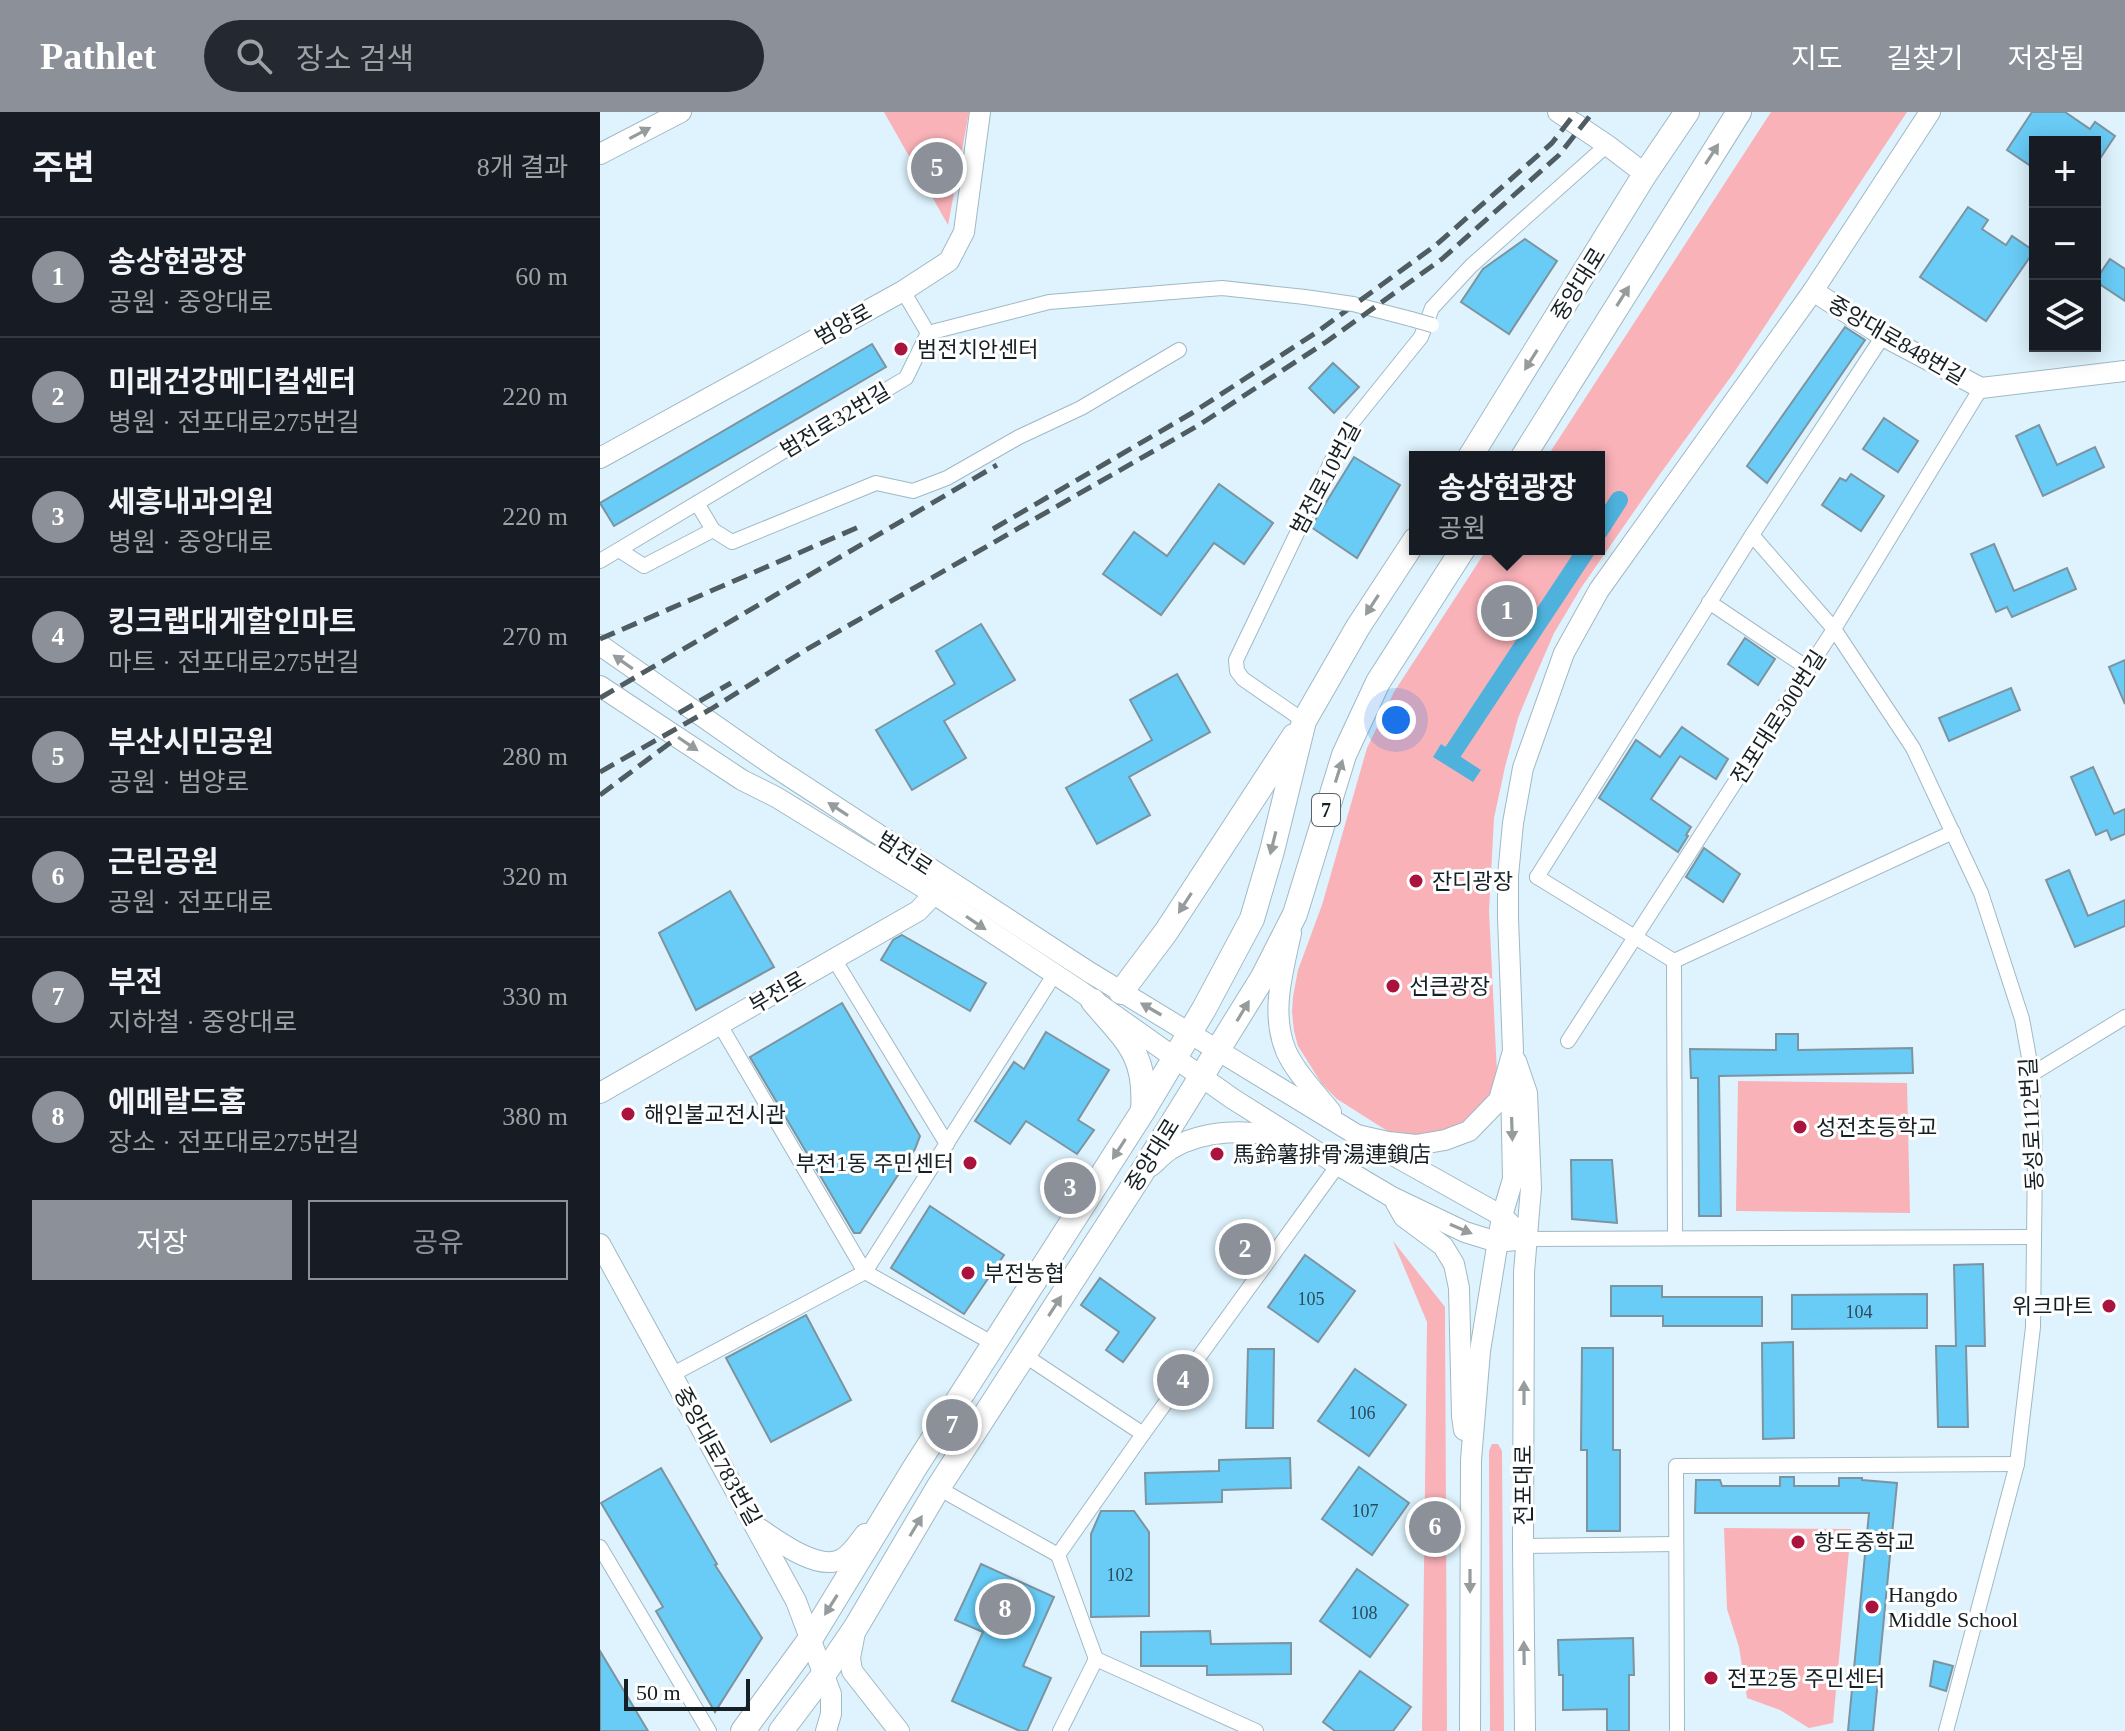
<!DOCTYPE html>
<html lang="ko">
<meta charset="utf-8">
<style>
:root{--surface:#171b24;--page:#242831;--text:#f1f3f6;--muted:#9ea1a6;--line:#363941;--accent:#8c9099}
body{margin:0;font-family:"Times New Roman","Noto Sans KR",serif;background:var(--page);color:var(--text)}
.controls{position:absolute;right:24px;top:24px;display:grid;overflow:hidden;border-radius:0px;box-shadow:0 4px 20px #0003}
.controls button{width:72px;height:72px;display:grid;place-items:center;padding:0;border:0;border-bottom:2px solid var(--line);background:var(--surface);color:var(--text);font:40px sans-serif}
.scale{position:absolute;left:24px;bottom:20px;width:126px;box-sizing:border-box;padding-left:8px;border:4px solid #162024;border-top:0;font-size:22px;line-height:28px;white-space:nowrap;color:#162024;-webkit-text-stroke:6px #fff;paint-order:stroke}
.you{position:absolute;left:796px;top:608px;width:28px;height:28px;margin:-20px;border:6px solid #fff;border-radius:50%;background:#1a73e8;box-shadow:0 0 0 12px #1a73e833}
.badge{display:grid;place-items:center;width:52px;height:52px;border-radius:50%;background:var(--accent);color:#fff;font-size:26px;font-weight:700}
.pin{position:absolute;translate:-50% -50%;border:4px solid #fff;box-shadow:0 2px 8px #0006}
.popup{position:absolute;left:809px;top:339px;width:196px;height:104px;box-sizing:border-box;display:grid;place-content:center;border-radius:0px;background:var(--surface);filter:drop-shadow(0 2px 6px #0005);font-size:26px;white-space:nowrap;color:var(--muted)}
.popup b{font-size:30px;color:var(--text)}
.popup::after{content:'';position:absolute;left:50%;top:100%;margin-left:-16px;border:16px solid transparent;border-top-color:var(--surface)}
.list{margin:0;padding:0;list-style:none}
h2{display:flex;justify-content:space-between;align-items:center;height:104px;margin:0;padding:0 32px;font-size:34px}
h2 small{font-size:26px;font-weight:400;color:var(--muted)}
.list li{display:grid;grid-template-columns:52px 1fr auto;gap:24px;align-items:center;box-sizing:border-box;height:120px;padding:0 32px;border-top:2px solid var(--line)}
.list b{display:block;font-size:30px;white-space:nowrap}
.list p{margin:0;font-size:26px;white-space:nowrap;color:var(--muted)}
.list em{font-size:26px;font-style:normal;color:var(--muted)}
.actions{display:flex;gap:16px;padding:24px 32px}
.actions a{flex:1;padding:18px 0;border:2px solid var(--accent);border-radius:0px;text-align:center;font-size:28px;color:var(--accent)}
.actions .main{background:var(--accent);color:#fff}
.icon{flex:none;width:44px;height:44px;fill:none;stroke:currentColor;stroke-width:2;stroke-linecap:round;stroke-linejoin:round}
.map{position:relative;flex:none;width:1525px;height:1619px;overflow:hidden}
header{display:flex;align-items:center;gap:48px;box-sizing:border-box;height:112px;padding:0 40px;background:var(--accent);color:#fff}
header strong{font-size:38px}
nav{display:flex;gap:44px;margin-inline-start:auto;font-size:28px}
.search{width:560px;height:72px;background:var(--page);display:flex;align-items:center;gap:20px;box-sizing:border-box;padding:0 28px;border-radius:44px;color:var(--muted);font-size:30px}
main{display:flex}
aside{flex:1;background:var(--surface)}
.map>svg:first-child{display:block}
.green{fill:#f9b2b8}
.water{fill:#4eb2dc}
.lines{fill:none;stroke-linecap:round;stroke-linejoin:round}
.canal{stroke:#4eb2dc;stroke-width:18}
.building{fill:#69ccf7;stroke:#7c949f;stroke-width:2}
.street-casing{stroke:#a0b9c5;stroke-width:16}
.secondary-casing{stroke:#a0b9c5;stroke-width:22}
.primary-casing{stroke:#a0b9c5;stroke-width:26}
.street{stroke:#fff;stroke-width:14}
.secondary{stroke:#fff;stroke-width:20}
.primary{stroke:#fff;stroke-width:24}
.rail{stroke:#4f5c62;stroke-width:5;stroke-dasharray:16 8;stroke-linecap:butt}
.street-bridge-casing{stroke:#a0b9c5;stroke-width:16;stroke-linecap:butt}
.street-bridge{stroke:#fff;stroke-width:14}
.oneway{fill:#969b9c}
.poi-dot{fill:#a9133d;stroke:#fff;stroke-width:3}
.labels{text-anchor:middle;stroke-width:6;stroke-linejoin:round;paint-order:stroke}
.number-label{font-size:18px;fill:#2b4b59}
.shield{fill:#fff;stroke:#5c6366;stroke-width:2}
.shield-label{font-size:20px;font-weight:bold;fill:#162024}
.street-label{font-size:22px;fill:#162024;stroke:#fff}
.poi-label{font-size:22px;fill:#162024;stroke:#fff;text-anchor:start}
</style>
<header>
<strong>Pathlet</strong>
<div class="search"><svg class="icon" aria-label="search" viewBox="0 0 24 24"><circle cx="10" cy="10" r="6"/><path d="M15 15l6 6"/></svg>장소 검색</div>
<nav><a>지도</a><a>길찾기</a><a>저장됨</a></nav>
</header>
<main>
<aside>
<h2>주변<small>8개 결과</small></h2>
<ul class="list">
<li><span class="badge">1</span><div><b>송상현광장</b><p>공원 · 중앙대로</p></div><em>60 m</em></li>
<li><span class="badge">2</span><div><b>미래건강메디컬센터</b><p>병원 · 전포대로275번길</p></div><em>220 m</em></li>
<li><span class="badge">3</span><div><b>세흥내과의원</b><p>병원 · 중앙대로</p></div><em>220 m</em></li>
<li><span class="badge">4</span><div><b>킹크랩대게할인마트</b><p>마트 · 전포대로275번길</p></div><em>270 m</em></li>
<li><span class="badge">5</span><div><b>부산시민공원</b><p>공원 · 범양로</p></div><em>280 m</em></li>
<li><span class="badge">6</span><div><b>근린공원</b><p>공원 · 전포대로</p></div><em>320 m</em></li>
<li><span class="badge">7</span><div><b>부전</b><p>지하철 · 중앙대로</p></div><em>330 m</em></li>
<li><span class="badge">8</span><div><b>에메랄드홈</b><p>장소 · 전포대로275번길</p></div><em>380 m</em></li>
</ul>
<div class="actions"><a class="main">저장</a><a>공유</a></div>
</aside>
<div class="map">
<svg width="1525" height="1619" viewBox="0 0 1525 1619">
<rect width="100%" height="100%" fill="#def3fd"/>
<g class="green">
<path d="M284 0H369L348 113Z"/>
<path d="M1171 0H1307L1135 259 1060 362 981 476 954 521 935 565 918 606 905 655 894 706 889 799 897 961 894 978 870 1006 853 1019 809 1026 789 1020 737 987 722 972 698 934 694 919 692 900 693 885 698 858 722 793 767 636 794 580 887 437H999V345H947Z"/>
<path d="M1138 969 1307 971 1310 1101 1136 1099Z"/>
<path d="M793 1129 845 1195 847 1619H822L827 1210Z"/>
<path d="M892 1332H898L902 1339 904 1619H890L889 1339Z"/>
<path d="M1124 1416 1251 1417 1233 1611 1209 1616 1180 1598 1147 1586 1139 1535 1127 1497Z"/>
</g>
<path class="water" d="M841 632 881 658 873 670 833 645Z"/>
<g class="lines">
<g class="canal">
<path d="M999 419 1019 388"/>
<path d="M853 640 987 437"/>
</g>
</g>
<g class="building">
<path d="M1432 0H1465L1490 17 1495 10 1515 24 1495 54V30H1435V57L1407 38Z"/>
<path d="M1368 95 1388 108 1382 117 1406 133 1412 124 1434 139 1386 209 1320 165Z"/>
<path d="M925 127 957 149 909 222 861 190 883 157Z"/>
<path d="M1510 147 1525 157V189L1495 169Z"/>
<path d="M1245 215 1265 228 1167 371 1147 354Z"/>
<path d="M272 232 286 255 14 414 0 391Z"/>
<path d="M733 251 759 275 734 301 709 276Z"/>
<path d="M1284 306 1318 329 1298 360 1263 337Z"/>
<path d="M1439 313 1457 353 1495 335 1504 355 1443 384 1416 324Z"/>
<path d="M754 345 800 373 757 446 711 415Z"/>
<path d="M1251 362 1284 384 1261 419 1222 393 1240 366 1246 369Z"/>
<path d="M619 372 673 411 644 452 614 431 561 503 503 462 534 420 567 444Z"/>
<path d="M1394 432 1414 479 1467 456 1476 477 1412 505 1407 495 1396 500 1371 442Z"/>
<path d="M381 512 415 568 344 609 366 646 312 678 276 618 355 572 336 539Z"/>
<path d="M1145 526 1175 547 1158 573 1128 552Z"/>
<path d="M1525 548V592L1509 555Z"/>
<path d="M577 562 610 620 529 665 550 703 497 732 466 676 552 628 530 588Z"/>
<path d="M1411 576 1420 598 1349 629 1339 606Z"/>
<path d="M1082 615 1128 647 1116 667 1080 644 1051 687 1091 715 1086 723 1088 724 1078 740 999 686 1036 628 1060 645Z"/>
<path d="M1493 655 1514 702 1525 697V722L1511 728 1507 718 1496 723 1471 665Z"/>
<path d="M1104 736 1140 762 1123 790 1086 765Z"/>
<path d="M1469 758 1488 804 1525 788V814L1475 835 1446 768Z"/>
<path d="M130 779 174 855 96 898 59 821Z"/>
<path d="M302 823 386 871 370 899 281 848 293 828Z"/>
<path d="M242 891 320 1024 315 1037 260 1121H254L150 945Z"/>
<path d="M446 920 509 958 478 1008 494 1018 477 1042 426 1009 410 1032 375 1009 414 950 424 957Z"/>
<path d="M1176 922H1198V938L1312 936 1313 961 1119 964 1121 1104H1099L1098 966H1091L1090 937 1176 938Z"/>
<path d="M971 1048H1012L1017 1111 972 1107Z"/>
<path d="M330 1094 404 1143 364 1202 291 1156Z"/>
<path d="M705 1143 755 1179 718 1230 668 1195Z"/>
<path d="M1383 1152 1385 1234H1366L1368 1315H1338L1336 1234H1356L1354 1153Z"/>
<path d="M500 1166 555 1206 523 1250 506 1238 519 1220 481 1193Z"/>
<path d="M1011 1174H1062V1185H1162V1214H1063V1204H1011Z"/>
<path d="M1327 1182V1216L1192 1217V1183Z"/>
<path d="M206 1203 251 1288 171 1330 126 1246Z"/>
<path d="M1193 1230 1194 1326 1163 1327 1162 1231Z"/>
<path d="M982 1236H1013V1338H1020V1419H987V1338H981Z"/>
<path d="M648 1237H674L673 1316H646Z"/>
<path d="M755 1257 806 1293 769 1344 718 1309Z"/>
<path d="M690 1346 691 1376 622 1378V1390L546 1392 545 1361 619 1359V1348Z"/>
<path d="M759 1355 809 1391 772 1443 722 1407Z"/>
<path d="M61 1356 117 1452 115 1453 162 1526 115 1600 56 1499 63 1495 1 1391Z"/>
<path d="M1180 1365H1194V1374H1239V1366H1262V1368L1297 1371 1273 1619H1248L1269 1401H1095L1096 1368H1120L1122 1374H1180Z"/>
<path d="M501 1399H534L549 1420V1504L491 1505V1422Z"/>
<path d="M381 1452 454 1485 423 1554 451 1566 427 1619H420L352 1589 383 1520 355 1508Z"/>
<path d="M757 1457 808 1493 770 1545 720 1509Z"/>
<path d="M610 1519 611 1532 691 1531V1562L607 1563V1554H541V1520Z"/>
<path d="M1033 1526 1034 1563H1029V1619H1007V1597L963 1598V1563H959L958 1528Z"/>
<path d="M0 1539 48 1619H0Z"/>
<path d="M1334 1549 1353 1554 1346 1579 1330 1574Z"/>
<path d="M760 1559 811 1595 793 1619H735L723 1610Z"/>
</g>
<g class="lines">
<defs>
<g id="street">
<path d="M303 179 328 221"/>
<path d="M753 192 811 207"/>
<path d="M113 418 132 430 276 371 313 379 347 366 419 325 481 296 579 238"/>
<path d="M1152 423 1234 517 1313 636 1381 781 1422 907 1432 962 1435 1043 1433 1215 1417 1352 1346 1619"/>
<path d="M19 438 44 454 113 418 97 391"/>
<path d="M0 449 306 266 328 221 449 190 622 176 705 185"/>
<path d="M1109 490 1209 557"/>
<path d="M704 609 643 567 637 559 636 548 747 317 821 225 832 196 871 154 1007 33"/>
<path d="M937 765 1152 423 1283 224"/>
<path d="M937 765 1074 849 1353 720"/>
<path d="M234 847 347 1032"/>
<path d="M1074 849 1075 1125"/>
<path d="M120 913 265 1160"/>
<path d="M968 929 1234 517 1381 276"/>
<path d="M1432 962 1525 905"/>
<path d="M926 1127 1434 1125"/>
<path d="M265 1160 394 1232"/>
<path d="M424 1243 543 1322"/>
<path d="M73 1262 265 1160 454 863"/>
<path d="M338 1376 458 1443"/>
<path d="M923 1434 1076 1432"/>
<path d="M0 1435 109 1619"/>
<path d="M460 1619 496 1547"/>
<path d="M656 1619 496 1547 458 1443 543 1322 738 1053"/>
<path d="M1077 1619 1076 1354 1417 1352"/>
</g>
<g id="secondary">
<path d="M958 0 1007 33 1045 62"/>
<path d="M0 42 81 0"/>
<path d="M1213 179 1283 224 1381 276 1525 259"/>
<path d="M0 346 303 179 349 149 364 120 380 0"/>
<path d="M0 533 172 653 489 860 757 1023 902 1104 926 1127"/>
<path d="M0 574 142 668 176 685 334 782 476 876 633 987 738 1053 792 1085 865 1120 897 1130 926 1127"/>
<path d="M691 821C683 859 670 901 686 939 696 961 716 981 731 1000"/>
<path d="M916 949 927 981 931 1076 924 1160 923 1434 925 1619"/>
<path d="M0 981 318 799 341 775"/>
<path d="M757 1023 788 1030 816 1033 845 1028 869 1019 899 988 913 939 908 806V764L913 711 923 656 964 541 999 478 1213 179 1330 0"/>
<path d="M551 1054C557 1049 564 1041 571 1037 604 1017 649 1017 685 1026"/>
<path d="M796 1091 804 1105 843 1134 854 1152 859 1176 862 1304 864 1318"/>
<path d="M0 1132 196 1489 231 1582V1602L226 1619"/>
<path d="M160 1417C178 1429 214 1456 237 1449 249 1446 257 1432 265 1422"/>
<path d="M255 1520 250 1546 252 1559 299 1619"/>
<path d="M870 1619 871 1348 880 1239 902 1104 913 1067 911 971"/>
</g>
<g id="primary">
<path d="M870 345 1045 62 1087 0"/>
<path d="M923 345 1139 0"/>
<path d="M521 880 566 820 694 624"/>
<path d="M493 889C526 928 547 942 543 998"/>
<path d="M143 1619 211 1526 314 1357 543 999 604 897 652 807 672 739 704 609 758 515 815 428"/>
<path d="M181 1619 224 1562 256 1515 338 1376 539 1065 663 865 695 802 744 643 778 570 863 437"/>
</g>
</defs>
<use href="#street" class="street-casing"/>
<use href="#secondary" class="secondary-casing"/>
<use href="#primary" class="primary-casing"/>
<use href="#street" class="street"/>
<use href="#secondary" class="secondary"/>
<use href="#primary" class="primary"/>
<g class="rail">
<path d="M393 417 592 301 717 220 836 133 952 31 976 0"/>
<path d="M0 527 261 414"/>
<path d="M0 586 397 353"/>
<path d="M79 601 131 571"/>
<path d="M0 660 111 597 204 539 599 313 726 230 842 147 959 43 993 0"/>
<path d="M0 683 74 628"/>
</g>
<defs>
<g id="street-bridge">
<path d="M705 185 753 192"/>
<path d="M811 207 832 213"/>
</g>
</defs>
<use href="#street-bridge" class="street-bridge-casing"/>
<use href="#street-bridge" class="street-bridge"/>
</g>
<defs><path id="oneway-solid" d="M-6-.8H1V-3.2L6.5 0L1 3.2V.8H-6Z" transform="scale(2)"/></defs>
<g class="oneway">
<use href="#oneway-solid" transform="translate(40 21) rotate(-28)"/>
<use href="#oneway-solid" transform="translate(1112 42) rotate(-57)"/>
<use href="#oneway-solid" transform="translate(1023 184) rotate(-58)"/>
<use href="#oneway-solid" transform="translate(931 248) rotate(122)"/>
<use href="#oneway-solid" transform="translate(772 493) rotate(123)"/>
<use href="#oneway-solid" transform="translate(23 550) rotate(-145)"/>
<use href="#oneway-solid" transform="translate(88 632) rotate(34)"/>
<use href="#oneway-solid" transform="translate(739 659) rotate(-72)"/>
<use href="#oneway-solid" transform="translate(238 697) rotate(-147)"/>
<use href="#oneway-solid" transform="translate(673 731) rotate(104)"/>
<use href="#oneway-solid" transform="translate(585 791) rotate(123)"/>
<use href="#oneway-solid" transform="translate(376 811) rotate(34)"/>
<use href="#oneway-solid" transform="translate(551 897) rotate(-150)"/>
<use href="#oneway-solid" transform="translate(643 899) rotate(-59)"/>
<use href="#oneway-solid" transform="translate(912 1017) rotate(88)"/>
<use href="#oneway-solid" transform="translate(519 1037) rotate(123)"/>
<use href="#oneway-solid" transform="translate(861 1117) rotate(23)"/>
<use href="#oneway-solid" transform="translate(455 1194) rotate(-57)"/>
<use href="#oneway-solid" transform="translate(924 1281) rotate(-90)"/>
<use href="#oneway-solid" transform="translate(316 1414) rotate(-59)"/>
<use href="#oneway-solid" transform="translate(870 1469) rotate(90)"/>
<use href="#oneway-solid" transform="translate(231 1493) rotate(122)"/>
<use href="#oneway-solid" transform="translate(924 1541) rotate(-91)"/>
</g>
<g class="poi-dot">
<circle cx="301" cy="237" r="8"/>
<circle cx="816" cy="769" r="8"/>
<circle cx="793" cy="874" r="8"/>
<circle cx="28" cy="1002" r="8"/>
<circle cx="1200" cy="1015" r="8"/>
<circle cx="617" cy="1042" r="8"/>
<circle cx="370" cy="1051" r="8"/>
<circle cx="368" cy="1161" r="8"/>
<circle cx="1509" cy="1194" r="8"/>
<circle cx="1198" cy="1430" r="8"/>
<circle cx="1272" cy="1495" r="8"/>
<circle cx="1111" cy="1566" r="8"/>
</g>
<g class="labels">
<g class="number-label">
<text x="711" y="1193">105</text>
<text x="1259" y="1206">104</text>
<text x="762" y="1307">106</text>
<text x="765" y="1405">107</text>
<text x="520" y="1469">102</text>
<text x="764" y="1507">108</text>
</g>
<rect class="shield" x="712" y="682" width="28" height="32" rx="6"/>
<g class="shield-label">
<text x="726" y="705">7</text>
</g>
<g class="street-label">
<text transform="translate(978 172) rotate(-58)" y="8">중앙대로</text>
<text transform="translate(243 212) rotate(-29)" y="8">범양로</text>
<text transform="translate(1297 228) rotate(30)" y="8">중앙대로848번길</text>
<text transform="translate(235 308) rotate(-31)" y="8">범전로32번길</text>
<text transform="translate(725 366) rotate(-62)" y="8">범전로10번길</text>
<text transform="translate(1178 605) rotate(-57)" y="8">전포대로300번길</text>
<text transform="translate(305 741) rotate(33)" y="8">범전로</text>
<text transform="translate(177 880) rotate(-30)" y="8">부전로</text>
<text transform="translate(1431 1012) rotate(-93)" y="8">동성로112번길</text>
<text transform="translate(552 1043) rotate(-58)" y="8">중앙대로</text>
<text transform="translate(118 1344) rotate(61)" y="8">중앙대로783번길</text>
<text transform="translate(923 1373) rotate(-90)" y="8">전포대로</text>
</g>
<g class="poi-label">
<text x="317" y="245">범전치안센터</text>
<text x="832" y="777">잔디광장</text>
<text x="809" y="882">선큰광장</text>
<text x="44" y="1010">해인불교전시관</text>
<text x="1216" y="1023">성전초등학교</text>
<text x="633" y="1050">馬鈴薯排骨湯連鎖店</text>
<text x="354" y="1059" text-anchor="end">부전1동 주민센터</text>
<text x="384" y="1169">부전농협</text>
<text x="1493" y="1202" text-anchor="end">위크마트</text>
<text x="1214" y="1438">항도중학교</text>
<text x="1288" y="1490">Hangdo<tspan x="1288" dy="25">Middle School</tspan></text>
<text x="1127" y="1574">전포2동 주민센터</text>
</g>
</g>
</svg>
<div class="controls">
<button>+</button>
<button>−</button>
<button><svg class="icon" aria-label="layers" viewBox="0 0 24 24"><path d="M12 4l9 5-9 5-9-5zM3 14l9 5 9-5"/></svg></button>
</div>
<div class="scale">50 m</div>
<div class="you"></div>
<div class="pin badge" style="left:907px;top:499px">1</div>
<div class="popup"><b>송상현광장</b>공원</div>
<div class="pin badge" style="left:645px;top:1137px">2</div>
<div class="pin badge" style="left:470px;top:1076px">3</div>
<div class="pin badge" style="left:583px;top:1268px">4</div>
<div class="pin badge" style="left:337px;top:56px">5</div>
<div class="pin badge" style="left:835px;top:1415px">6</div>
<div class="pin badge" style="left:352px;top:1313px">7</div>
<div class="pin badge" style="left:405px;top:1497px">8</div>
</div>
</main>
